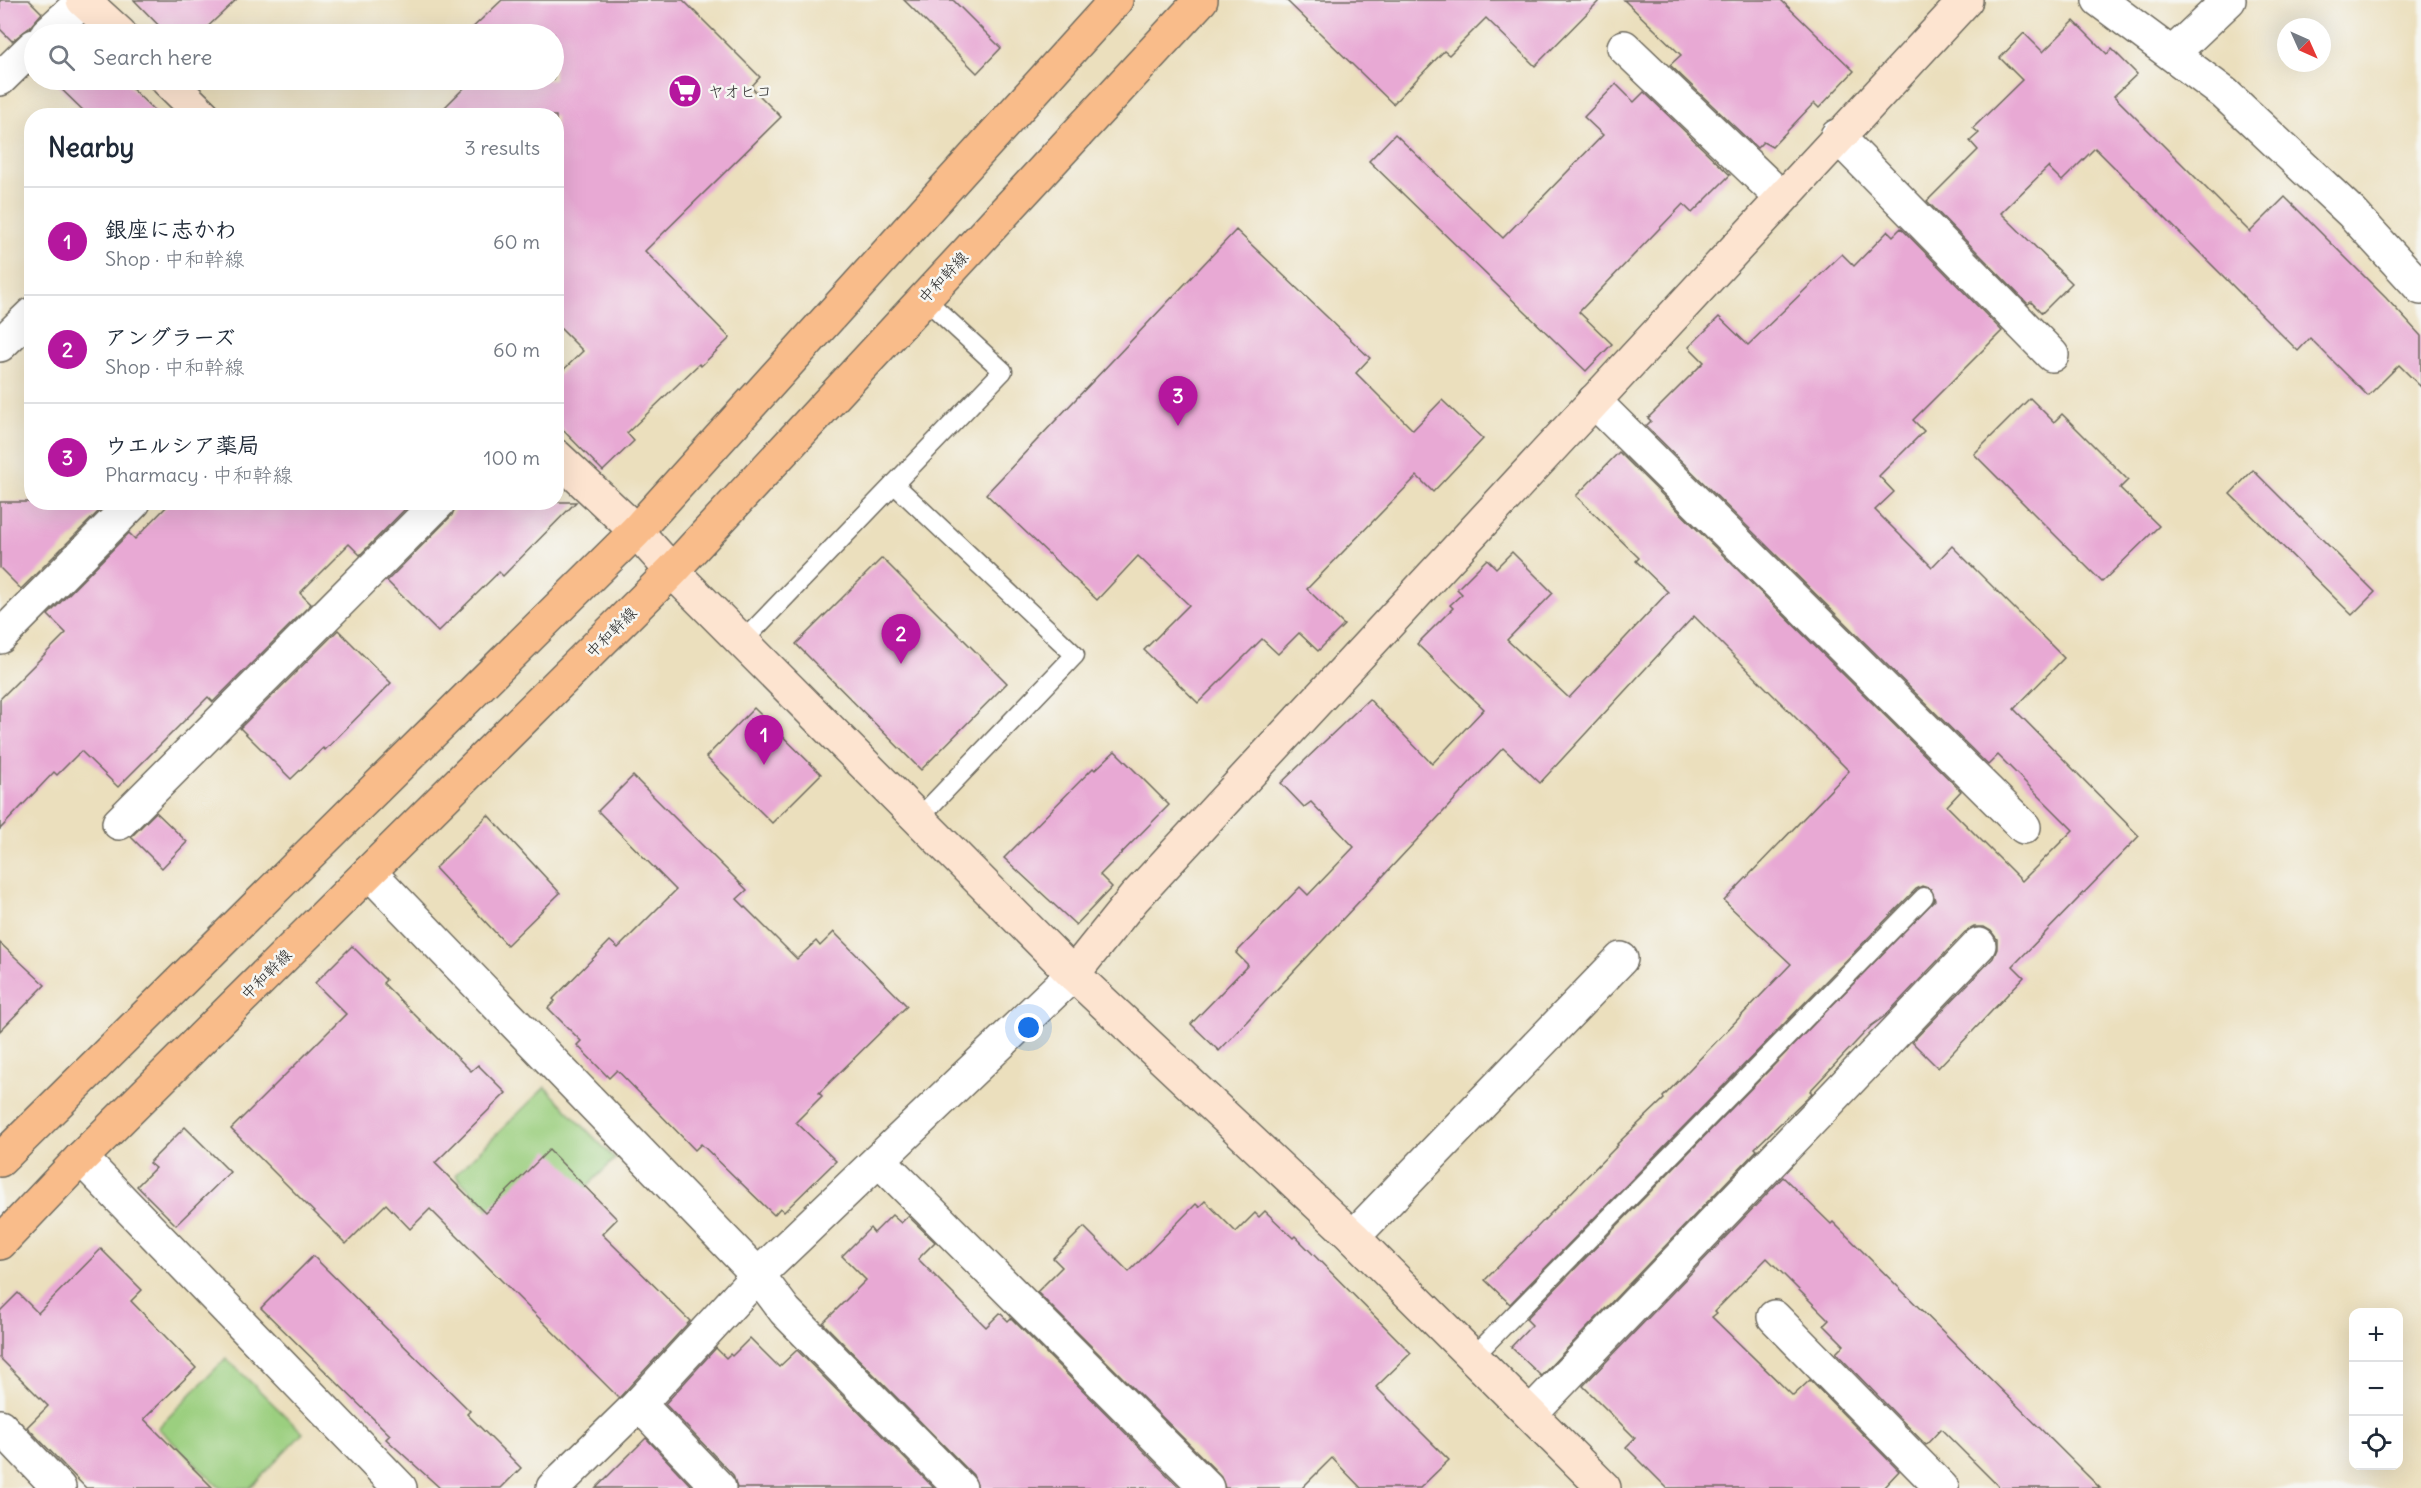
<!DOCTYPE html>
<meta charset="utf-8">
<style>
:root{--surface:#fff;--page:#f6f6f7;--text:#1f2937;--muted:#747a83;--line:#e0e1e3;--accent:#b5179e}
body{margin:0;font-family:Delius,"Klee One",sans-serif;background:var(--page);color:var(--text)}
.controls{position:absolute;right:18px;bottom:18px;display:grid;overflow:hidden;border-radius:12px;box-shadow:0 6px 24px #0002}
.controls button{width:54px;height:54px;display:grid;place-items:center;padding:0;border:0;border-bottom:2px solid var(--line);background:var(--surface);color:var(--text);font:30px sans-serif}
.compass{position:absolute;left:2277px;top:18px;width:54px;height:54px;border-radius:50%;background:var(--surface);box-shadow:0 6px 24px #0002;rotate:135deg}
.you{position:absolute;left:1029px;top:1028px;width:21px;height:21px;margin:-15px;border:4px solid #fff;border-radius:50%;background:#1a73e8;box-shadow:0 0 0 9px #1a73e833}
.badge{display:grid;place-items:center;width:39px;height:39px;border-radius:50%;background:var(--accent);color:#fff;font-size:20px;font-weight:700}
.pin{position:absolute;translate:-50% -50px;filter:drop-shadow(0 2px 3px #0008)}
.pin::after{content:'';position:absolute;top:32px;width:21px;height:18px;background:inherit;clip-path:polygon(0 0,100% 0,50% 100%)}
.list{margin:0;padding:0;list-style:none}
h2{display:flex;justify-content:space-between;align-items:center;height:78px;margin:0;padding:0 24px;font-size:26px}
h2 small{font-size:20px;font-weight:400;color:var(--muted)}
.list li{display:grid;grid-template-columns:39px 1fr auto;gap:18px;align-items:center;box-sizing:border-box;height:108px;padding:0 24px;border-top:2px solid var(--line)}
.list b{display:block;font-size:22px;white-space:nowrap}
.list p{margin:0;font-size:20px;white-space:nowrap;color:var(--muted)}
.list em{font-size:20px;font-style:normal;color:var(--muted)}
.icon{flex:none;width:33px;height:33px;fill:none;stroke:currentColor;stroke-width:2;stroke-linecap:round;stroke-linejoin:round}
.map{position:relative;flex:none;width:2421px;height:1488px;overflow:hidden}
.search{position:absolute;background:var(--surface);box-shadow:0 6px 24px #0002;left:24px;top:24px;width:540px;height:66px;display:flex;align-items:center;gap:15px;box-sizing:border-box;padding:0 21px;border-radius:33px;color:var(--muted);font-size:22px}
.panel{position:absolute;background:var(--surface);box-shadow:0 6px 24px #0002;left:24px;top:108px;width:540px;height:402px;border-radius:24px}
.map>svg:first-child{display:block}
.green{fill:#9bcf7f;stroke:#637d55;stroke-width:1.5}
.building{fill:#e8a9d4}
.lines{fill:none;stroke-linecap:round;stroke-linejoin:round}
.lane-casing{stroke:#6e6a5e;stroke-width:21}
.street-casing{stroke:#6e6a5e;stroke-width:36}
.secondary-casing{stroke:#6e6a5e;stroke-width:36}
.primary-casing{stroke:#6e6a5e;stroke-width:36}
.lane{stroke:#fff;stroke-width:18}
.street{stroke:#fff;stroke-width:33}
.secondary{stroke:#fde4d0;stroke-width:33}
.primary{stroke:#f9bc8a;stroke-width:33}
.labels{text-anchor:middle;stroke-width:5;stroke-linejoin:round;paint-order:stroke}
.poi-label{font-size:16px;fill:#2b2b2b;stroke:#f6f6f2;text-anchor:start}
.street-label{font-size:16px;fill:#2b2b2b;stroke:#f6f6f2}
</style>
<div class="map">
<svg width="2421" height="1488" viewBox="0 0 2421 1488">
<rect width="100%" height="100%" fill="#f6f6f2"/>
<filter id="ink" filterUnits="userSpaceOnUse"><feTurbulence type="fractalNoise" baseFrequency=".0167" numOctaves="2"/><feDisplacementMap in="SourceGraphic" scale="12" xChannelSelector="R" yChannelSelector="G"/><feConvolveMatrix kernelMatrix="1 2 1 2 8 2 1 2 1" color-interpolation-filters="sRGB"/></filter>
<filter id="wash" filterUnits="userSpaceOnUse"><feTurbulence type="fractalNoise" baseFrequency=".008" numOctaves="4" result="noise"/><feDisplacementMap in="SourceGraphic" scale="24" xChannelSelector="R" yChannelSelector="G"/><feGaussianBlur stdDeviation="1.35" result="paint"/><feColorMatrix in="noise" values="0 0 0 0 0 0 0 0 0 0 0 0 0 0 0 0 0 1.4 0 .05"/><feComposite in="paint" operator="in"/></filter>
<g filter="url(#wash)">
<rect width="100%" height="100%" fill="#ebdfbd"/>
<g class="green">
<path d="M545 1087 615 1159 525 1247 455 1175Z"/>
<path d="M226 1358 303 1433 250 1488H220L158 1428Z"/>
</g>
<g id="blocks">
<g class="building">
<path d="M0 0H29L42 13 29 28 12 41 0 29Z"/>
<path d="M134 0H236L200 34H167Z"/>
<path d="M502 0H683L760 77 751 87 781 117 645 251 730 338 701 366 699 364 627 433 634 441 603 471 556 423V377L583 351 556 324V116H436L472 80H554V34H466Z"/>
<path d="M904 0H953L1001 48 977 73Z"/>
<path d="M1286 0H1600L1535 66 1486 18 1449 55 1444 51 1393 104Z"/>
<path d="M1624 0H1781L1854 71 1819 108 1814 103 1772 147 1763 142 1757 148 1670 65 1681 55Z"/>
<path d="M2074 21 2107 54 2112 49 2137 74 2114 96 2250 232 2285 197 2386 298 2421 336V387L2399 365 2368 396 2310 338 2298 351 2095 148 2062 181 2048 167 2001 213 2072 283 2042 313 2031 302 2028 304 1927 201 1978 150 1970 141 1979 133 1973 128 2022 80 2000 58 2024 33 2043 52Z"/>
<path d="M52 80H123L160 116H89Z"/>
<path d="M1616 84 1634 102 1644 92 1730 175 1692 213 1683 204 1579 312 1612 344 1586 371 1369 161 1395 134 1503 238 1603 135 1584 117Z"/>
<path d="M1901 228 2002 331 1913 420 1924 431 1879 476 1894 492 1875 510 1932 567 1952 546 2064 658 2014 709 2139 836 2013 966 2024 977 1938 1068 1912 1042 1993 958 1997 949V939L1991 931 1984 927H1974L1965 932 1885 1016 1871 1026 1810 1091 1812 1093 1755 1148 1757 1150 1541 1376 1511 1347 1532 1325 1526 1319 1935 900 1931 889 1922 886 1916 889 1510 1304 1485 1280 1618 1145 1617 1144 1664 1099 1663 1097 1791 964 1724 901 1849 771 1694 616 1540 783 1503 748 1219 1051 1191 1024 1248 965 1236 953 1300 887 1308 895 1354 847 1311 802 1304 807 1281 783 1369 699 1432 764 1484 709 1417 644 1453 608 1450 605 1462 594 1457 589 1487 559 1496 568 1512 552 1553 593 1507 640 1569 698 1668 592 1636 561 1639 558 1576 496 1619 452 1961 791 1947 806 2022 881 2073 830 1998 755 1988 765 1646 426 1651 421 1648 418 1704 362 1689 347 1719 317 1748 345 1842 254 1854 266 1888 231 1893 236Z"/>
<path d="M1236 230 1370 358 1356 373 1413 430 1442 400 1483 439 1433 492 1417 476 1307 589 1344 625 1318 651 1299 633 1278 654 1262 639 1198 703 1144 650 1189 605 1138 556 1097 600 986 494Z"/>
<path d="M2030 398 2054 422 2062 414 2128 480 2120 488 2159 526 2102 582 1974 454Z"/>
<path d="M2253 470 2375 592 2352 615 2230 494Z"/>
<path d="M0 502H98L103 507 21 589 0 568Z"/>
<path d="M171 502H412L360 555 349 544 300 593 311 604 213 702 208 697 118 787 81 751 57 775 54 772 0 829V699L66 633 48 615 129 533 135 539Z"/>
<path d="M457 502H576L503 576 499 572 438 632 387 581 452 515Z"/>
<path d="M882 558 1007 683 921 770 796 644Z"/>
<path d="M338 630 391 683 325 750 323 748 291 779 240 728Z"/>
<path d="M754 708 821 774 772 823 706 757Z"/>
<path d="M1115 751 1169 805 1100 875 1112 887 1076 925 1004 858 1093 768 1095 770Z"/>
<path d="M633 776 747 890 737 899 797 959 816 941 820 946 834 932 907 1006 819 1093 822 1096 796 1122 836 1161 784 1212 780 1208 774 1215 701 1144 695 1150 617 1070 609 1078 577 1045 581 1041 548 1008 555 1001 553 999 610 941 618 948 676 890 598 811Z"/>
<path d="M156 812 187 842 162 868 131 837Z"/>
<path d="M488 815 560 893 507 945 435 868Z"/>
<path d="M0 943 45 985 0 1031Z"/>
<path d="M352 946 386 980 383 983 471 1071 478 1065 506 1093 435 1163 485 1213 549 1150 617 1219 602 1234 690 1321 619 1398 430 1209 410 1229 386 1204 346 1244 231 1129 346 1014 315 983Z"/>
<path d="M185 1127 230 1172 176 1225 137 1186 155 1168 149 1163Z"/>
<path d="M1783 1177 1831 1224 1833 1222 2100 1488H2000L1941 1429 1926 1445 1836 1353 1844 1345 1824 1325 1829 1320 1767 1258 1715 1311 1717 1313 1712 1317 1793 1396 1810 1380 1899 1471 1883 1488H1667L1626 1447 1635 1438 1583 1386Z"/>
<path d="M1205 1201 1236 1232 1255 1213 1259 1217 1265 1211 1293 1238 1295 1236 1411 1353 1376 1387 1449 1460 1420 1488H1361L1332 1458 1302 1488H1225L1220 1475 1037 1292 1062 1267 1053 1258 1084 1227 1129 1272 1196 1204 1199 1207Z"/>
<path d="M892 1215 901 1223 908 1216 935 1242 918 1259 986 1327 1000 1313 1008 1321 1011 1318 1180 1488H978L973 1475 823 1323 866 1280 842 1256 870 1228 874 1233Z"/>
<path d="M101 1249 142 1290 131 1301 196 1368 144 1419 213 1488H86L27 1427 48 1406 0 1358V1311L18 1293 38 1313Z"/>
<path d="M313 1256 470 1411 467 1414 521 1468 501 1488H440L386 1439 390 1435 261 1308Z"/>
<path d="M750 1338 779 1367 797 1350 934 1488H737L733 1475 665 1404 716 1348 726 1358 730 1354 732 1356Z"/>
<path d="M646 1438 693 1488H596Z"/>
</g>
</g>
</g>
<g filter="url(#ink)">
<use href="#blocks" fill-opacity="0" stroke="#6e6a5e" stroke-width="1.5"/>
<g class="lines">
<defs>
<g id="lane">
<path d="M894 484 1075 655 918 819"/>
<path d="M742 642 1003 371 924 298"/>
<path d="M1474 1356 1924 897"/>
</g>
<g id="street">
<path d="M2099 0 2224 93 2352 213 2421 288"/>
<path d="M47 34 84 0"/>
<path d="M1624 47 1781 197"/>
<path d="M2173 53 2229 0"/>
<path d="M0 79 34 46"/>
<path d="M1837 136 2052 355"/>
<path d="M0 345 32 314"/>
<path d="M1594 401 2024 827"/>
<path d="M0 637 134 502"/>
<path d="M119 823 439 502"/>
<path d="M369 872 758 1275 785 1311 960 1488"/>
<path d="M81 1158 400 1488"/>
<path d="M880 1161 1207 1488"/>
<path d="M1353 1237 1621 959"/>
<path d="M1774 1317 1942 1488"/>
<path d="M639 1404 719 1488"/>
<path d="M1531 1413 1979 945"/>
<path d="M0 1426 59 1488"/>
<path d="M553 1488 639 1404 758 1275 1073 974"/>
</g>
<g id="secondary">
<path d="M83 0 120 34"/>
<path d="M167 80 204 116"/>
<path d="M556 456 636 531 672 571 1073 974 1353 1237 1604 1488"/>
<path d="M1073 974 1134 898 1966 0"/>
</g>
<g id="primary">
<path d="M0 1160 636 531 1116 0"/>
<path d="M0 1243 81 1158 672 571 1201 0"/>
</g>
</defs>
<use href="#lane" class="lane-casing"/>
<use href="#street" class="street-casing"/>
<use href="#secondary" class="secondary-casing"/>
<use href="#primary" class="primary-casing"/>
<use href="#lane" class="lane"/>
<use href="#street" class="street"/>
<use href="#secondary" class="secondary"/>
<use href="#primary" class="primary"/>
</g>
</g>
<defs>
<symbol id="supermarket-disc" viewBox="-11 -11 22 22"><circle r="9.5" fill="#b5179e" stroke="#f6f6f2"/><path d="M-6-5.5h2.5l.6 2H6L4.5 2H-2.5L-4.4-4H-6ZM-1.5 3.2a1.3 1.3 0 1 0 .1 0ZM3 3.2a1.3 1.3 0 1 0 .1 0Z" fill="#fff"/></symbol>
</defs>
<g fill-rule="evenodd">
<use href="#supermarket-disc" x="666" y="72" width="38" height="38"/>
</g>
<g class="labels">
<g class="poi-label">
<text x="708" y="97">ヤオヒコ</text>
</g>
<g class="street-label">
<text transform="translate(943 277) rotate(-47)" y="6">中和幹線</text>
<text transform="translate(611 632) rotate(-45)" y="6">中和幹線</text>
<text transform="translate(266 974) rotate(-45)" y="6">中和幹線</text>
</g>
</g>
</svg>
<div class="controls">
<button>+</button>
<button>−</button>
<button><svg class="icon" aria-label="locate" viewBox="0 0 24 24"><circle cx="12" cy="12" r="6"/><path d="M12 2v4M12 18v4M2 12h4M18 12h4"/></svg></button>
</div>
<svg class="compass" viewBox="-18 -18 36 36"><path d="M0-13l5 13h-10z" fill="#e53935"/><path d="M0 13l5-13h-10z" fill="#747a83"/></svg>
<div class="you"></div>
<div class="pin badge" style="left:764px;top:765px">1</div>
<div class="pin badge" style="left:901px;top:664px">2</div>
<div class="pin badge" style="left:1178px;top:426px">3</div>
<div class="search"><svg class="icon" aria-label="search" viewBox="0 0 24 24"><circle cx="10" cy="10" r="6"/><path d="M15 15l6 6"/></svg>Search here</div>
<section class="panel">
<h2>Nearby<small>3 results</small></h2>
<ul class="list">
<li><span class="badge">1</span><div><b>銀座に志かわ</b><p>Shop · 中和幹線</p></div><em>60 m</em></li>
<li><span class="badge">2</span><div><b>アングラーズ</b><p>Shop · 中和幹線</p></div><em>60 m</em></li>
<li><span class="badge">3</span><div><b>ウエルシア薬局</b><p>Pharmacy · 中和幹線</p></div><em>100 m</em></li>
</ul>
</section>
</div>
